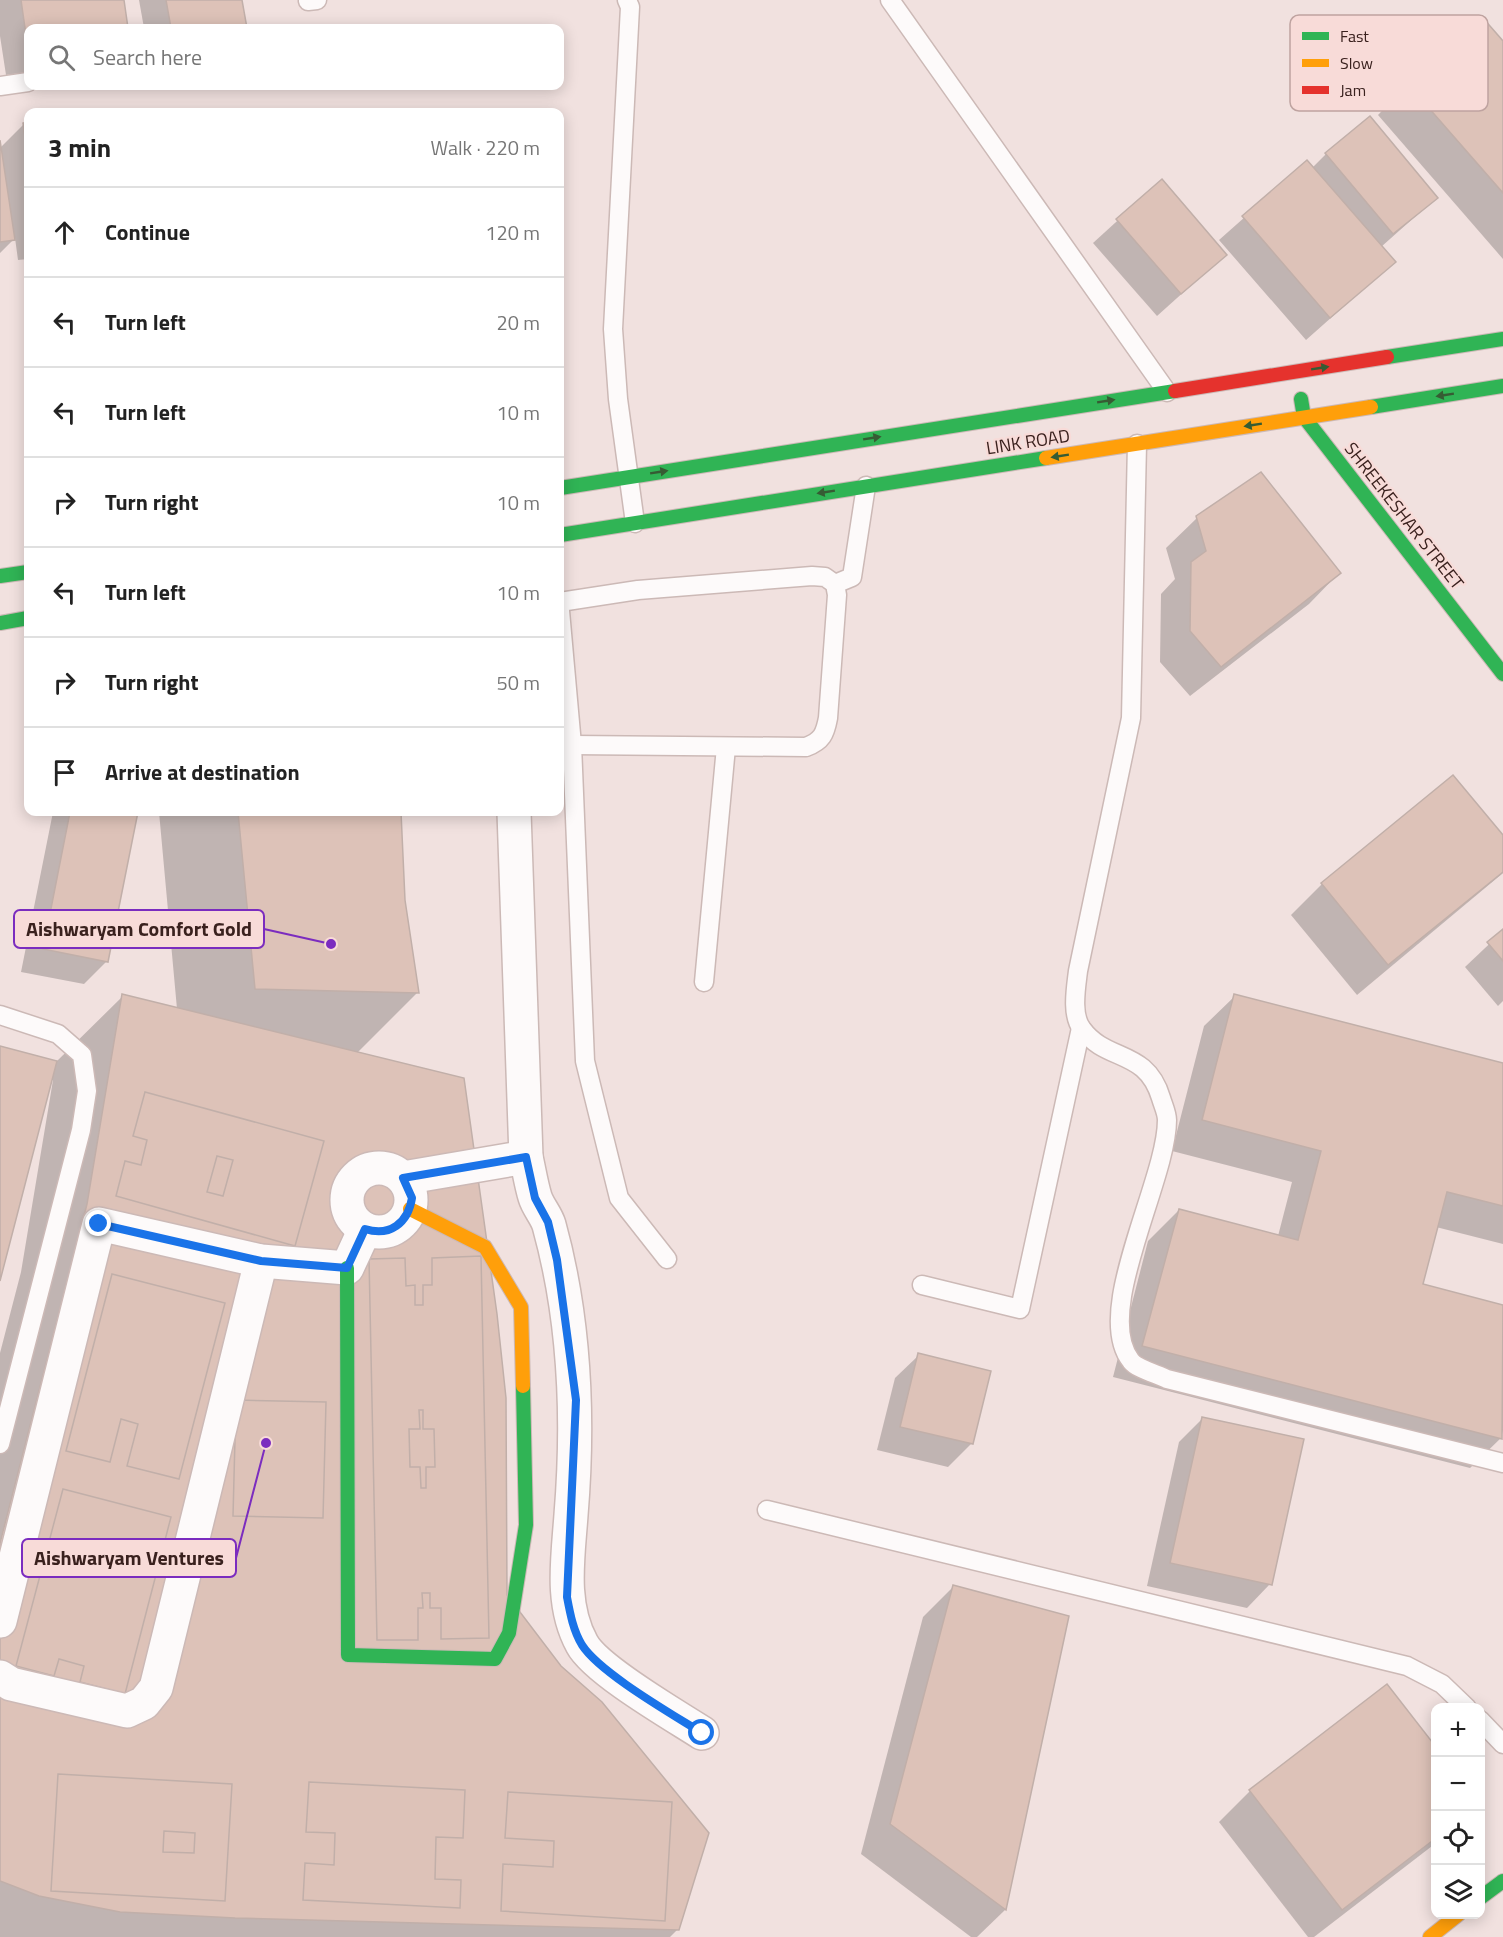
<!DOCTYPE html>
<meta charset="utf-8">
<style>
:root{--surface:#fff;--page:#f6f6f6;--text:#222;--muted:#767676;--line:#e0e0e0}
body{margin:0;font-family:"Titillium Web",sans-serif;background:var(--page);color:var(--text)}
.controls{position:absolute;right:18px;bottom:18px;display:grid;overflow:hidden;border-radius:12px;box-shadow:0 3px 15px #0003}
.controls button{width:54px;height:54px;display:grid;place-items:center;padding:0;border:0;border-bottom:2px solid var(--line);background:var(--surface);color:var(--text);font:30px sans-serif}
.stop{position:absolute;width:18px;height:18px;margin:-14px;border:4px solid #1a73e8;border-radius:50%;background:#fff}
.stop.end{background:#1a73e8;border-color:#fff;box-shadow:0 2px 6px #0008}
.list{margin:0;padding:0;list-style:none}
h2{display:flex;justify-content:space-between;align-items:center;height:78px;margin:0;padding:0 24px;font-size:26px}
h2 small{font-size:20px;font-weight:400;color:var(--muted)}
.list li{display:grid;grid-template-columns:39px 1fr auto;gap:18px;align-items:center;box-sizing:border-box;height:90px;padding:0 24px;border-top:2px solid var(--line)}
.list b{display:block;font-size:22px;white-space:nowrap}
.list em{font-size:20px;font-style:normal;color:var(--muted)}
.icon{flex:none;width:33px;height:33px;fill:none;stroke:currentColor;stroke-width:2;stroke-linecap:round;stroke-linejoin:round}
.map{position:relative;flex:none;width:1503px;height:1937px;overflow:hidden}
.search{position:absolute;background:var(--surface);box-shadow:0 3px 15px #0003;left:24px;top:24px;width:540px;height:66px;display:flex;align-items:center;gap:15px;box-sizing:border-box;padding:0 21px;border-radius:12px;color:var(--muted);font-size:22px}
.panel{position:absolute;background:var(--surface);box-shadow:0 3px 15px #0003;left:24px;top:108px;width:540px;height:708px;border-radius:12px}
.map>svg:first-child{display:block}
.shadow{fill:#0003}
.building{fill:#ddc2b8;stroke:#c1afa9;stroke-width:1.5;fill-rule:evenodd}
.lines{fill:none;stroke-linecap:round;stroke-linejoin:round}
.lane-casing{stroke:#ccb9b6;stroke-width:21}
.street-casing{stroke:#ccb9b6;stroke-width:36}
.fast-casing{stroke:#ccb9b6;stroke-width:16}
.slow-casing{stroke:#ccb9b6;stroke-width:16}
.jam-casing{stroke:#ccb9b6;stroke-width:16}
.lane{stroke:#fdfafa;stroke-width:18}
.street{stroke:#fdfafa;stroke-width:33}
.fast{stroke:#30b455;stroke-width:14}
.slow{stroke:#ff9f0a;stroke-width:14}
.jam{stroke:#e5322d;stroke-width:14}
.oneway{fill:#365c34}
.route{stroke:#1a73e8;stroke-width:8}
.labels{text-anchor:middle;stroke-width:4.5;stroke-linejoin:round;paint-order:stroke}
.street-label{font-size:18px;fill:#3a211e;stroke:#f8dbd8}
.key{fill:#f8dbd8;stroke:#bfa3a0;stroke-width:1.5}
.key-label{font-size:16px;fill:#3a211e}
.leader{fill:none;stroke:#7b2cbf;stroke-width:2}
.callout-dot{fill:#7b2cbf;stroke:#f8dbd8;stroke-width:2}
.callout{fill:#f8dbd8;stroke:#7b2cbf;stroke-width:2}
.callout-label{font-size:20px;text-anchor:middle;font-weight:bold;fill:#3a211e}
</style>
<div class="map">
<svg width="1503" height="1937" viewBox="0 0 1503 1937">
<rect width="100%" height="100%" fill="#f1e1df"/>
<g class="shadow">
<path d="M0 0H122L127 28H28V72L6 75 0 36Z"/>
<path d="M139 0H241L245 28H144Z"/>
<path d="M1503 44V259L1378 115 1408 84Z"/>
<path d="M24 124H28V259L18 260 15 238 0 253V148Z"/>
<path d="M1326 154 1436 198 1381 247 1394 262 1306 340 1219 240 1307 162 1312 168Z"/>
<path d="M1161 181 1225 255 1157 316 1093 243Z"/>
<path d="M1197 518 1339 573 1309 604 1190 696 1160 662 1161 594 1175 579 1166 548Z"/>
<path d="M53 812H137L107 961 84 984 21 972Z"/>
<path d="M159 812H400L403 900 417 993 357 1053 505 1595 677 1930 670 1937H0V1353L21 1272 53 1080H50L0 1275V1048L56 1062 123 996 177 1009Z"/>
<path d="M1503 838V873L1357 995 1291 915 1322 884Z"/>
<path d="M1503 931V1001L1498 1006 1465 967Z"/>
<path d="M1235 996 1503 1065V1244L1436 1227 1421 1285 1503 1306V1430L1501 1438 1470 1468 1113 1377 1148 1241 1179 1210 1278 1236 1292 1182 1172 1151 1204 1026Z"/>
<path d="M919 1355 971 1444 948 1467 877 1450 895 1378Z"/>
<path d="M1203 1418 1270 1584 1247 1608 1147 1586 1179 1442Z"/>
<path d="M953 1587 1067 1617 1005 1910 977 1937H971L861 1854 923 1617Z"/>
<path d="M1386 1687 1436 1750V1843L1314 1937H1308L1219 1822 1250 1791Z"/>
</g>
<g class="building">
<path d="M21 0H124L128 28H28V49Z"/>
<path d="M166 0H242L247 28H171Z"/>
<path d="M1483 18 1503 41V193L1407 83Z"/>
<path d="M1370 116 1438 198 1393 234 1325 153Z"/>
<path d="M28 122V158L23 123Z"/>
<path d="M0 140 15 240 0 242Z"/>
<path d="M1307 160 1396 262 1330 318 1242 216Z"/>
<path d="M1162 179 1227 255 1181 294 1116 219Z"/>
<path d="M1261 472 1341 573 1221 667 1190 631 1191 562 1206 551 1196 516Z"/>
<path d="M1453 775 1503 835V872L1388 965 1321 883Z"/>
<path d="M70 812H138L108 962 43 949Z"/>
<path d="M238 812H401L405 900 419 993 255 989Z"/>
<path d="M1503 929V961L1487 942Z"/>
<path d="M122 994 464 1078 497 1314 506 1398 507 1595 561 1666 602 1702 709 1833 679 1930 235 1918 120 1912 39 1896 0 1881V1543L87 1204Z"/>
<path d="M1234 994 1503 1063V1206L1447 1192 1423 1284 1503 1305 1502 1439 1142 1346 1179 1209 1298 1240 1321 1151 1202 1120Z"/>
<path d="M0 1046 57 1061 0 1281Z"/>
<path d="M145 1092 324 1141 295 1246 116 1196 125 1161 141 1165 147 1140 133 1136ZM217 1156 233 1160 223 1196 207 1192Z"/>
<path d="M481 1256 489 1638 441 1639V1608H430V1593H422L423 1608H418V1640H377L369 1259 405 1258 406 1286 415 1285V1305H423V1285H432V1258ZM419 1410H423V1429H434L435 1467H426V1488H421L420 1467H410L409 1429H420Z"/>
<path d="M112 1274 225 1303 179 1479 127 1466 138 1424 121 1419 110 1462 66 1451Z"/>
<path d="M918 1353 991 1371 973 1444 900 1427Z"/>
<path d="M236 1400 326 1402 323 1518 233 1516Z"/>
<path d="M1202 1417 1304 1439 1272 1585 1170 1563Z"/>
<path d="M63 1489 171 1517 125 1694 80 1682 84 1666 59 1659 54 1676 16 1666Z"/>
<path d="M953 1585 1069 1616 1006 1910 890 1824Z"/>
<path d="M1387 1684 1436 1747V1838L1342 1910 1249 1790Z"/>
<path d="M58 1774 232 1784 225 1901 51 1891ZM164 1831 195 1833 194 1853 163 1852Z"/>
<path d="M309 1782 465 1790 463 1838 436 1837 435 1879 461 1880 460 1908 303 1900 305 1863 334 1865 335 1833 306 1832Z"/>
<path d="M508 1792 672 1802 665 1921 501 1911 503 1864 553 1867 554 1841 505 1838Z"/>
</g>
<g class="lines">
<defs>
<g id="lane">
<path d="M627 0 630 7 613 329 618 399 635 523"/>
<path d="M890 0 1167 392"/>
<path d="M308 1 317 0"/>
<path d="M0 86 28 82"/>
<path d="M1137 444 1131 718 1078 971C1076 988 1071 1015 1082 1029 1107 1063 1146 1048 1161 1098 1163 1105 1167 1113 1167 1120 1167 1181 1092 1312 1131 1361 1137 1369 1157 1374 1167 1379L1503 1463"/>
<path d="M835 584 852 577 866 486"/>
<path d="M560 602 638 590 812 576 825 577 835 584 837 595 828 718C825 734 822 741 806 747L572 745"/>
<path d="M560 611 572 745 585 1061 619 1198 667 1259"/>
<path d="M704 982 726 747"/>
<path d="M0 1015 58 1034 82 1055 87 1091 81 1130 0 1444"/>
<path d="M922 1285 1020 1309 1081 1028"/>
<path d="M767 1510 1407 1666 1442 1684 1467 1708"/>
<path d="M1480 1720 1503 1744"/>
</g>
<g id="street">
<path d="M526 1157C529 1170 531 1184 535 1197 538 1207 546 1215 549 1225 575 1319 579 1418 571 1515 568 1558 560 1604 582 1644 596 1670 674 1715 702 1733"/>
<circle cx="379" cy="1200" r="32"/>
<path d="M403 1178 526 1157 514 812"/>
<path d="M0 1621 99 1224 261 1261 347 1268 365 1229"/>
<path d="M0 1677 11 1684 127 1711 144 1703 156 1688 261 1261"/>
</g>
<g id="fast">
<path d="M1387 357 1503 339"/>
<path d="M1301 399 1304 417 1503 674"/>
<path d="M1371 407 1503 386"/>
<path d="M560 488 1175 391"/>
<path d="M560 535 1046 458"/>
<path d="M0 576 28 572"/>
<path d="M0 623 28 618"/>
<path d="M347 1268 348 1655 495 1659 509 1633 526 1525 523 1386"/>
<path d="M1480 1898 1503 1881"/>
</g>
<g id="slow">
<path d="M1046 458 1371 407"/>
<path d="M410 1209 485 1247 521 1307 523 1386"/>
<path d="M1430 1937 1459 1914"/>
</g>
<path id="jam" d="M1175 391 1387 357"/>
</defs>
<use href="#lane" class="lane-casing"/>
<use href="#street" class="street-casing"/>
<use href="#fast" class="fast-casing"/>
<use href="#slow" class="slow-casing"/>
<use href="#jam" class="jam-casing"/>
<use href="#lane" class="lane"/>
<use href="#street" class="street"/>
<use href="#fast" class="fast"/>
<use href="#slow" class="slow"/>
<use href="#jam" class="jam"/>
</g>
<defs><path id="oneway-solid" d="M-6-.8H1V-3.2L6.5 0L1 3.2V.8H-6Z" transform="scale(1.5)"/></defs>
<g class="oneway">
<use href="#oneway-solid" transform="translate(1320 368) rotate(-9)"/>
<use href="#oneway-solid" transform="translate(1445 395) rotate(171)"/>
<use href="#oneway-solid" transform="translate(1106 401) rotate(-9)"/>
<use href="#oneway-solid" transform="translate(1253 425) rotate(171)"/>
<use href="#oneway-solid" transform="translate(872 438) rotate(-9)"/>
<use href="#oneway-solid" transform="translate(1060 456) rotate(171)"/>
<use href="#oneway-solid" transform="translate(659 472) rotate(-9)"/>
<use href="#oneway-solid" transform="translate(826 492) rotate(171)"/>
</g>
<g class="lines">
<path class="route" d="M99 1224 261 1261 347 1268 365 1229C390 1237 408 1223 412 1198L403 1178 526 1157 535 1198 548 1222 557 1260 576 1400 567 1597C570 1613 573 1630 582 1645 600 1673 672 1714 702 1733"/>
</g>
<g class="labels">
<g class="street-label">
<text transform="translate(1028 442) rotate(-9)" y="6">LINK ROAD</text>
<text transform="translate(1404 516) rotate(52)" y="6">SHREEKESHAR STREET</text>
</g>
</g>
<rect x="1290" y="15" width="198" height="96" rx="9" class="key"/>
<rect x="1302" y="32" width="27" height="8" fill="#30b455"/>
<rect x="1302" y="59" width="27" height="8" fill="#ff9f0a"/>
<rect x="1302" y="86" width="27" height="8" fill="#e5322d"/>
<g class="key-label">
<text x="1340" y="42">Fast</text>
<text x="1340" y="69">Slow</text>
<text x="1340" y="96">Jam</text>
</g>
<path class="leader" d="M331 944L264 929M266 1443L236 1558"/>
<g class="callout-dot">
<circle cx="331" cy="944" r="6"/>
<circle cx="266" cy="1443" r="6"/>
</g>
<g class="callout">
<rect x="14" y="910" width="250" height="38" rx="6"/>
<rect x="22" y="1539" width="214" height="38" rx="6"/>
</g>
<g class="callout-label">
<text x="139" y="936">Aishwaryam Comfort Gold</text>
<text x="129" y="1565">Aishwaryam Ventures</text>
</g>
</svg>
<div class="controls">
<button>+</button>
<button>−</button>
<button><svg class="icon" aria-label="locate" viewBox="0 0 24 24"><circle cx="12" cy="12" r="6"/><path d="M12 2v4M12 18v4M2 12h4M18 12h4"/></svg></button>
<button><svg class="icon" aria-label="layers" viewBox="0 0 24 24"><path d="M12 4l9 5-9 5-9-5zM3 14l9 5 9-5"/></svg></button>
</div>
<div class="stop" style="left:702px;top:1733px"></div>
<div class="stop end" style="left:99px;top:1224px"></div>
<div class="search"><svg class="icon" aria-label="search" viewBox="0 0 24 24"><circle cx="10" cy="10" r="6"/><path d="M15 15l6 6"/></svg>Search here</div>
<section class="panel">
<h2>3 min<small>Walk · 220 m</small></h2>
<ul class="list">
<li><svg class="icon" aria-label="ahead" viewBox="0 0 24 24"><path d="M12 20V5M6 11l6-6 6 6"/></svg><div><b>Continue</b></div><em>120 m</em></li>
<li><svg class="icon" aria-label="left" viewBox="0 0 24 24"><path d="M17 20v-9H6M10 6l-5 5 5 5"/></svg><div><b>Turn left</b></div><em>20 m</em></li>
<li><svg class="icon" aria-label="left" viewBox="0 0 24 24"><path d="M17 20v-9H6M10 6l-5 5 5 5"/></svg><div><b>Turn left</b></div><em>10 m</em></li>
<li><svg class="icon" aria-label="right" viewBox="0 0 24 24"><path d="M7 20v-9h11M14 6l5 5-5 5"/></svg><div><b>Turn right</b></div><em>10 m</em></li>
<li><svg class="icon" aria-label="left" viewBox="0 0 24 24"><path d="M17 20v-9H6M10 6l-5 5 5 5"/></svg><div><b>Turn left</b></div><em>10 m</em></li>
<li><svg class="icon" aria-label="right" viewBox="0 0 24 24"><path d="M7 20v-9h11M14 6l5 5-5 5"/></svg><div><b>Turn right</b></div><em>50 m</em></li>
<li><svg class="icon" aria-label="arrive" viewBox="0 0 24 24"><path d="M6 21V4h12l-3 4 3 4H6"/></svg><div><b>Arrive at destination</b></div></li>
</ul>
</section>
</div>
